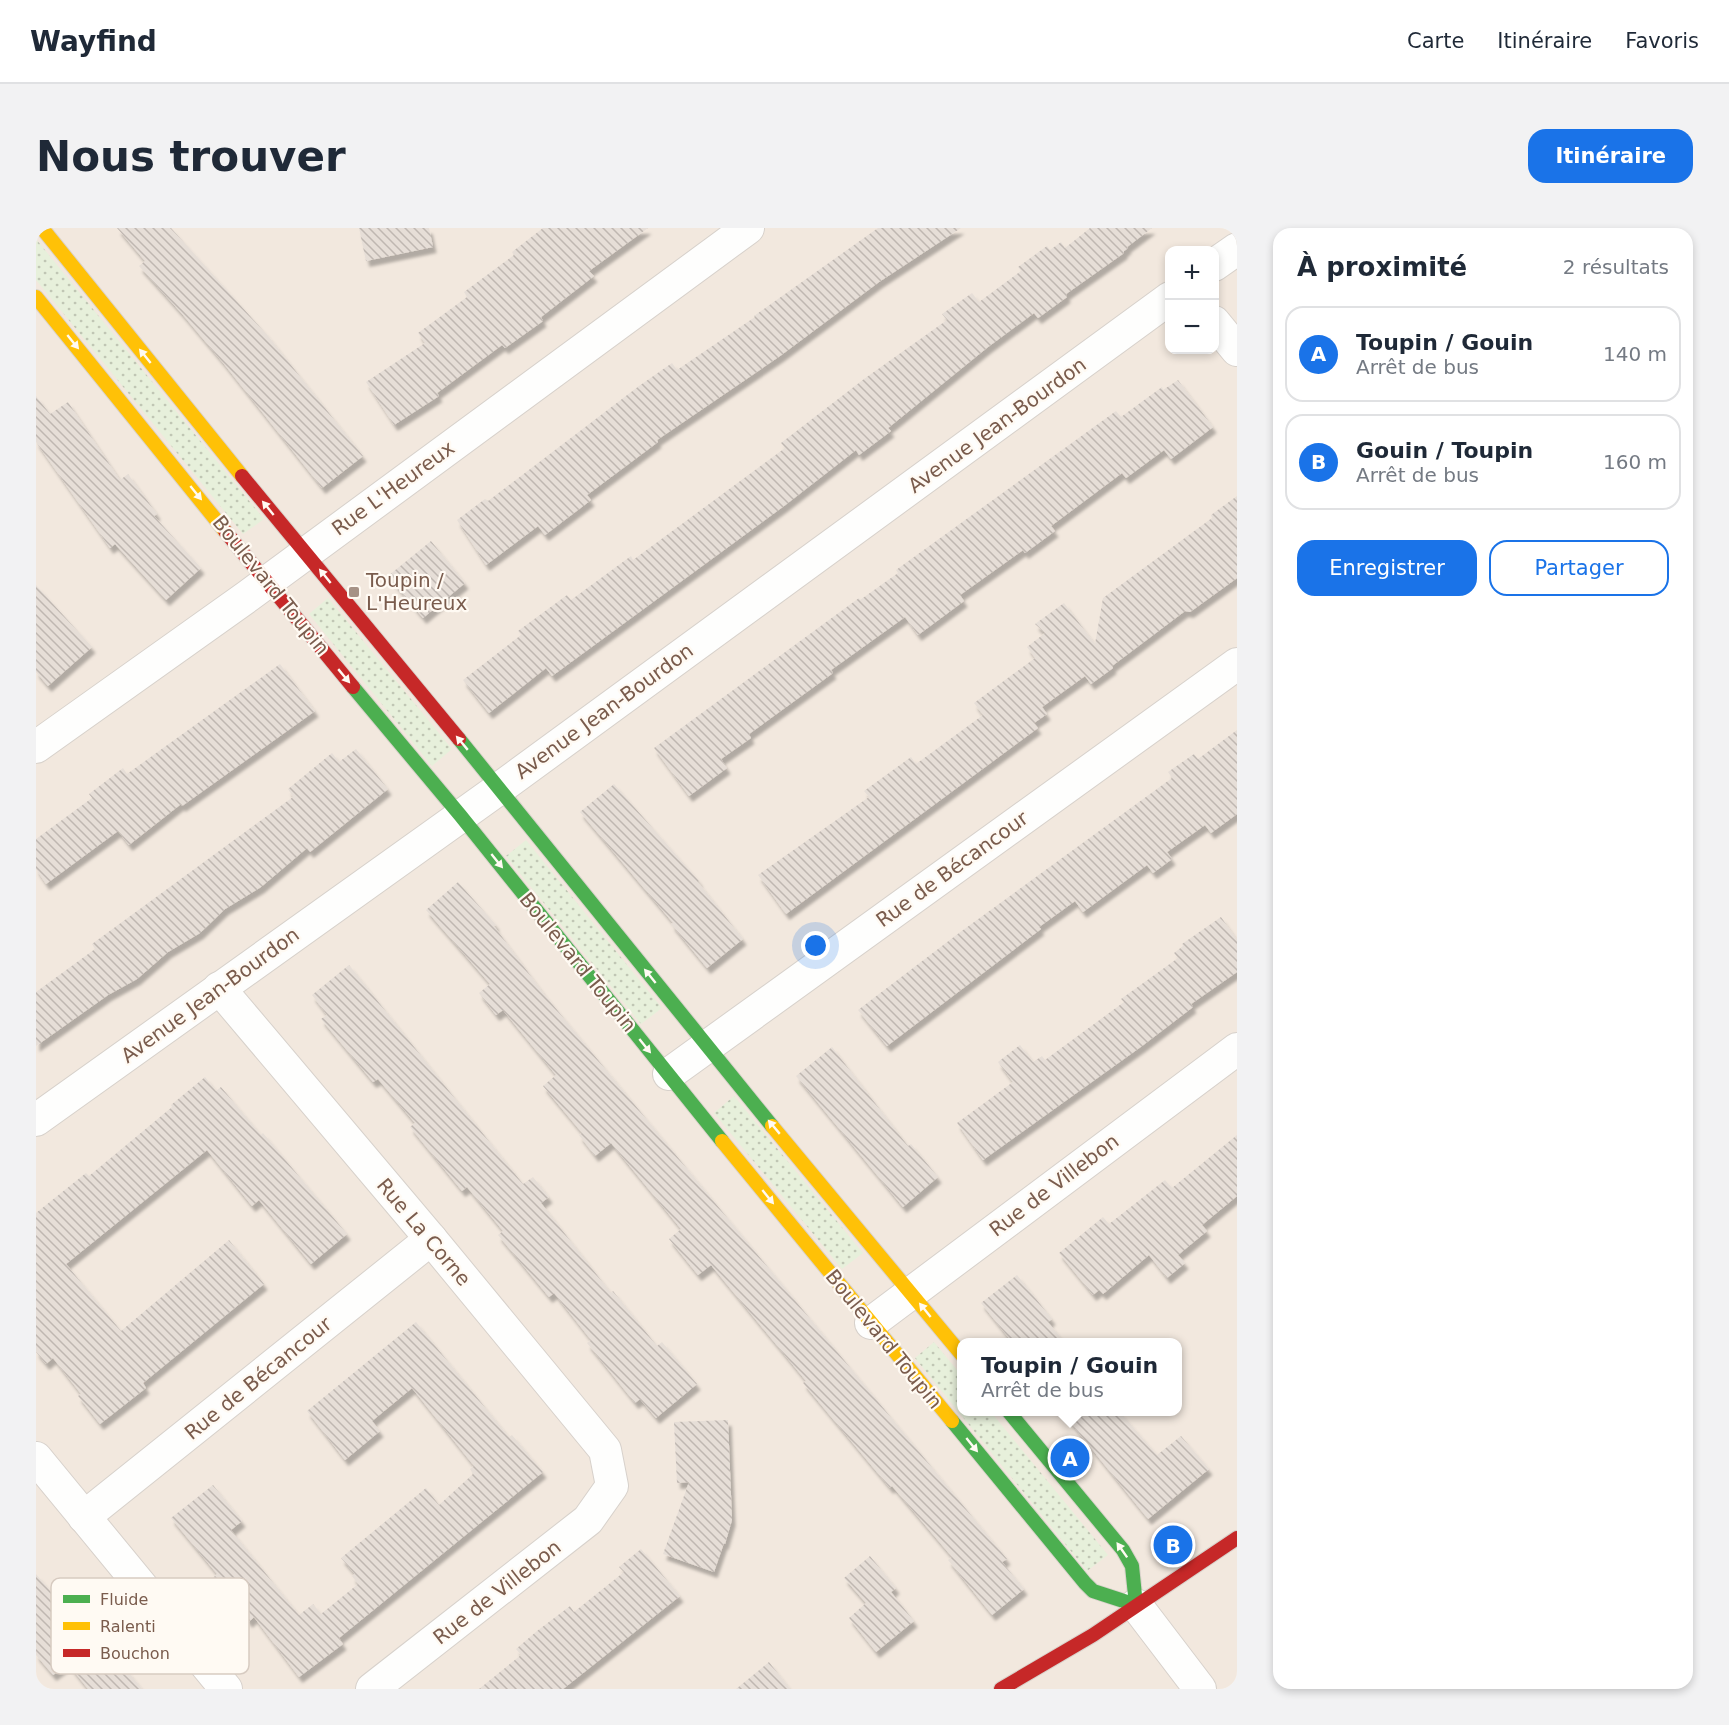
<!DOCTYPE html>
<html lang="fr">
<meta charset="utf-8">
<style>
:root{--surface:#fff;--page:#f2f2f3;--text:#1f2937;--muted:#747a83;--line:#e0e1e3;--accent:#1a73e8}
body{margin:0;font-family:"DejaVu Sans",sans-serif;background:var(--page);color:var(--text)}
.controls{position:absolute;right:18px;top:18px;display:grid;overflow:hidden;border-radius:12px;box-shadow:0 3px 9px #0003}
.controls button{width:54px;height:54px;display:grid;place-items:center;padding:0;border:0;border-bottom:2px solid var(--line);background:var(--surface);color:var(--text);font:30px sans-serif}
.you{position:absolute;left:780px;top:718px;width:21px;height:21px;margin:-15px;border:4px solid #fff;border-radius:50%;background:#1a73e8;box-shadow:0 0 0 9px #1a73e833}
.badge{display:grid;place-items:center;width:39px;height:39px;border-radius:50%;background:var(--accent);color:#fff;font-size:20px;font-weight:700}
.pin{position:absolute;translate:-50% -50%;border:3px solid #fff;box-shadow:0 2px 6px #0006}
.popup{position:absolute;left:921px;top:1110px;width:225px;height:78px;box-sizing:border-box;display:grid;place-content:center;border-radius:12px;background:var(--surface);filter:drop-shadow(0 2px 4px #0005);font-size:20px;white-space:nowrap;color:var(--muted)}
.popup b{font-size:22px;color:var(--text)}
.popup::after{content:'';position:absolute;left:50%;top:100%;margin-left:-12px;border:12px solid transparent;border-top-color:var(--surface)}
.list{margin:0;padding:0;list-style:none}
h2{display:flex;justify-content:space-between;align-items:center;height:78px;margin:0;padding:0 24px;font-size:26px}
h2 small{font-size:20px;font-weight:400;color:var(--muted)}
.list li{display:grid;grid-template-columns:39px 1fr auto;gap:18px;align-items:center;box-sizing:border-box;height:96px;margin:0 12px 12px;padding:0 12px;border:2px solid var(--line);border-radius:18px}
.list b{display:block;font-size:22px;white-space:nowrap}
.list p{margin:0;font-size:20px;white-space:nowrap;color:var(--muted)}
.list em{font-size:20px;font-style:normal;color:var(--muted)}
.actions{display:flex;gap:12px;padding:18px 24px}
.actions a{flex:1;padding:14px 0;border:2px solid var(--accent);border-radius:18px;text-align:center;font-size:21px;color:var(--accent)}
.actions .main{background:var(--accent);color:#fff}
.map{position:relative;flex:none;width:1201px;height:1461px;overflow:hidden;border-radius:18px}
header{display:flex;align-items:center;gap:36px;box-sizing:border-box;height:84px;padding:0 30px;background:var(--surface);border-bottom:2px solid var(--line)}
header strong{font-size:28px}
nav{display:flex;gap:33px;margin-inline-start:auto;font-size:21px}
.intro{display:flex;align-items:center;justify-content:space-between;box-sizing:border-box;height:144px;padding:0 36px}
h1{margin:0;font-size:42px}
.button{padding:15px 27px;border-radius:18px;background:var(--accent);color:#fff;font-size:21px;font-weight:700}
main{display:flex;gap:36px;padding:0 36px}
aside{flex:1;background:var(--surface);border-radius:18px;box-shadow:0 3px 9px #0003}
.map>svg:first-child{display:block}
.residential{fill:#f2e8de;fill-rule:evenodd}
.green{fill:url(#green-dots)}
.building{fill:url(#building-back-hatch);filter:url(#shadow)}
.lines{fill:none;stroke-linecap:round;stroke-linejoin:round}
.street-casing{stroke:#d7d1cb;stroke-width:34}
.fast-casing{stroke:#d9d2cb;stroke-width:16}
.slow-casing{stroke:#d9d2cb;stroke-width:16}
.jam-casing{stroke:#d9d2cb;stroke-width:16}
.street{stroke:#fefefd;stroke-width:32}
.fast{stroke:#4caf50;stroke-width:14}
.slow{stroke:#ffc107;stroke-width:14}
.jam{stroke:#c62828;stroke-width:14}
.oneway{fill:#fffaf3}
.poi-dot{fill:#a69286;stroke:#fffaf3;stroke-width:2}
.labels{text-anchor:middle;stroke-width:4.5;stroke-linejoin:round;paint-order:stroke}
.street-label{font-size:20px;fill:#7a5c4d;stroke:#fffaf3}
.poi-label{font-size:20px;fill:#7a5c4d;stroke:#fffaf3;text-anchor:start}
.key{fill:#fffaf3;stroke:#d7cbc1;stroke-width:1.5}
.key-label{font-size:16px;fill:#7a5c4d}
</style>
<header>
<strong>Wayfind</strong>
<nav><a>Carte</a><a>Itinéraire</a><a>Favoris</a></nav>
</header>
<div class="intro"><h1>Nous trouver</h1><a class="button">Itinéraire</a></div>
<main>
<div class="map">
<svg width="1201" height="1461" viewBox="0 0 1201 1461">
<defs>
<pattern id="green-dots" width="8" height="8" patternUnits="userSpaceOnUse" patternTransform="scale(1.5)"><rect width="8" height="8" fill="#e7f0db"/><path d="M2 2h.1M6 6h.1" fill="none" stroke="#c0c6b4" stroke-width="1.8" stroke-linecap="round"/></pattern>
<pattern id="building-back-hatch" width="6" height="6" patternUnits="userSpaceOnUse" patternTransform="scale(1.5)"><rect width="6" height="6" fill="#e6ded7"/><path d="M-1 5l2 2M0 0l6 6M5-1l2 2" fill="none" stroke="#bfb7b1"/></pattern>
<filter id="shadow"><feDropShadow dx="3.5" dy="6" stdDeviation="1.5" flood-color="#0004"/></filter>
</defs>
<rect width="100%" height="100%" fill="#f9f5f0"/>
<path class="residential" d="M0 0H1201V1461H0ZM1134 22H1178V122H1134ZM926 1114H1142V1184H926Z"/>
<g class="green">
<path d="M0 11 228 291 207 306 0 52Z"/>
<path d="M292 370 416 521 396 538 273 386Z"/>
<path d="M490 612 626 780 605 796 470 628Z"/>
<path d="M698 868 827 1025 806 1041 678 885Z"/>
<path d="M898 1114 926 1148V1184H955L1072 1327 1051 1343 879 1130Z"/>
</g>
<g class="building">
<path d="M81 0H135L232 108 327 228 286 260 188 136 147 87 103 38 109 33Z"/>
<path d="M323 0H393L397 19 330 33Z"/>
<path d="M507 0H612L553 43 558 48 505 89 507 93 469 120 466 117 401 165 403 168 358 197 330 154 389 115 382 105 431 69 428 64 478 27 476 24Z"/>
<path d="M842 0H925L843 54 744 128 621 212 622 214 551 267 555 272 509 307 502 298 450 337 421 292 449 271 452 273 603 158 636 135 641 142 719 89 718 88Z"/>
<path d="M1054 0H1116L1091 19 1092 20 1088 23V25L1030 66 1031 69 1002 90 998 85 952 119 852 200 855 203 823 227 820 222 748 278 516 448 510 440 453 485 427 452 485 407 482 403 531 367 535 372 595 328 597 332 749 220 745 215 828 151 911 92 906 86 936 65 943 74 985 43 982 39 1011 18 1014 22 1025 14 1029 20Z"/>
<path d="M1142 152 1177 199 1135 231 1128 222 1090 250 1086 245 1015 298 1019 303 989 325 987 322 924 367 928 373 882 407 869 389 795 442 797 445 713 506 715 510 685 531 691 540 653 568 618 520 823 370 824 372 862 345 860 342 1080 183 1085 189 1126 159 1127 162Z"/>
<path d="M0 168 14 186 32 174 84 252 92 246 121 286 118 288 165 340 130 372 79 316 74 320 0 214Z"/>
<path d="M1201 268V350L1154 384 1149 383 1076 438 1077 440 1055 456 1049 448 1006 479 1011 486 998 495 1002 500 750 686 722 647 833 569 828 563 875 529 880 536 947 487 938 475 999 430 991 419 1009 405 999 396 1028 375 1059 416 1067 370 1176 290 1175 287Z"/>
<path d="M395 313 429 355 387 390 352 348Z"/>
<path d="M0 357 56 419 12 458 0 444Z"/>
<path d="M244 436 279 483 146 578 145 576 93 617 82 603 10 656 0 641V611L56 570 53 566 87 540 91 546Z"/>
<path d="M1201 502V586L1175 605 1169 597 1131 624 1136 631 1117 645 1111 637 1047 684 1039 673 1003 699 1005 701 851 818 822 782 923 705 1136 550 1132 544 1158 526 1162 531Z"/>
<path d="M320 521 352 561 274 624 271 620 225 659 189 681 164 705 132 724 101 751 72 767 0 818V764L59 721 56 716 257 569 252 561 296 525 303 534Z"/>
<path d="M578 556 663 653 662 654 707 711 671 740 635 696 637 695 544 584Z"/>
<path d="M422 654 460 697 458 698 508 766 971 1331 966 1334 988 1361 956 1387 912 1332 916 1329 856 1258 854 1260 767 1155 770 1153 675 1037 662 1047 633 1011 645 1001 575 915 559 928 543 907 546 905 507 858 520 847 467 782 460 787 443 765 454 756 390 682Z"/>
<path d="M1185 689 1201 712V744L1155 776 1157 779 1106 818 947 932 921 895 977 854 962 834 984 817 997 834 1006 828 1009 832 1088 774 1085 771 1142 730 1138 725 1147 718 1146 716Z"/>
<path d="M313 737 487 956 497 949 513 969 505 975 575 1065 577 1063 621 1118 626 1114 661 1156 620 1190 604 1171 599 1175 551 1115 555 1112 518 1065 513 1069 462 1007 467 1003 431 959 426 963 374 899 379 895 342 851 337 854 285 791 291 787 276 767Z"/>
<path d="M796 819 872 918 875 916 902 949 867 979 760 848Z"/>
<path d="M169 849 180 863 185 859 225 907 227 905 311 1006 275 1036 223 972 216 978 171 922 30 1036 85 1103 193 1012 228 1056 107 1155 110 1160 64 1196 42 1168 45 1166 17 1130 10 1136 0 1124V985L50 945 53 948 136 879 135 877Z"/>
<path d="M1201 907V968L1166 997 1171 1003 1142 1027 1149 1035 1131 1050 1113 1027 1067 1066 1063 1062 1057 1067 1023 1025 1067 989 1073 996 1129 952 1136 960Z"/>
<path d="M981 1047 1016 1091 1012 1094 1028 1114H976L945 1075Z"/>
<path d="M380 1094 473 1209 476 1207 507 1244 303 1410 307 1416 263 1449 218 1389 213 1394 177 1350 181 1346 135 1290 177 1257 206 1293 195 1302 263 1387 277 1376 285 1386 322 1356 316 1348 319 1346 305 1330 390 1260 403 1277 437 1246 434 1241 438 1238 376 1160 336 1193 344 1203 309 1232 271 1183Z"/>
<path d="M1026 1184H1084L1121 1227 1145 1208 1173 1241 1112 1291Z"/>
<path d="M692 1192 696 1292 689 1316 688 1315 678 1344 627 1326 653 1254 641 1255 638 1194Z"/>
<path d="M605 1321 644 1368 527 1461H443L485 1427 480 1421 501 1403 534 1378 538 1384 588 1344 583 1339Z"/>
<path d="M834 1328 860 1360 855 1364 878 1393 840 1424 813 1390 830 1375 808 1350Z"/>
<path d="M0 1346 37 1390 48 1381 85 1425 80 1429 106 1461H52L32 1436 17 1447 0 1427Z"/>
<path d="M733 1434 754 1461H700Z"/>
</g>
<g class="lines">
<defs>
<g id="street">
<path d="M1178 37 1201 21"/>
<path d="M1178 94 1201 122"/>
<path d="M0 519 212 368 712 0"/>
<path d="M183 760 395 1011 569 1222 576 1258 552 1292 336 1461"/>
<path d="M633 846 1201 436"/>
<path d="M0 892 464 560 1134 70"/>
<path d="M835 1095 1201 821"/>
<path d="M0 1230 190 1461"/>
<path d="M48 1289 395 1011"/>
<path d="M1100 1377 1164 1461"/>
</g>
<g id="fast">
<path d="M317 459 424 587 686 913"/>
<path d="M423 511 736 898"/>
<path d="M973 1184 1087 1322 1096 1338 1100 1377"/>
<path d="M916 1193 1049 1355 1057 1363 1100 1377"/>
</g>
<g id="slow">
<path d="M6 0 206 248"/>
<path d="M0 69 189 303"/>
<path d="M736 898 926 1127"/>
<path d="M686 913 916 1193"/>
</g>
<g id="jam">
<path d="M206 248 423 511"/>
<path d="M189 303 317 459"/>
<path d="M965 1461 1057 1407 1201 1310"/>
</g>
</defs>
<use href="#street" class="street-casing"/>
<use href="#fast" class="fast-casing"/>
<use href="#slow" class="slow-casing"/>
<use href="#jam" class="jam-casing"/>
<use href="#street" class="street"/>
<use href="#fast" class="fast"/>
<use href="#slow" class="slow"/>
<use href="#jam" class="jam"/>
</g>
<defs><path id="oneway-solid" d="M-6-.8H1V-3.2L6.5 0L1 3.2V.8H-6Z" transform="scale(1.5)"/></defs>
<g class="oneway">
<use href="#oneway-solid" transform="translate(37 114) rotate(51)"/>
<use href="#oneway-solid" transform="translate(109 128) rotate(-129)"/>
<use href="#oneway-solid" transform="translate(160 265) rotate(51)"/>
<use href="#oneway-solid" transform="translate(232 280) rotate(-129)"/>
<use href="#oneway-solid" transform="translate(289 348) rotate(-129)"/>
<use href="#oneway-solid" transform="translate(308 448) rotate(50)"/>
<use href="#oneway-solid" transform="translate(426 515) rotate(-130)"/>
<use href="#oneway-solid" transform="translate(461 633) rotate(51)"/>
<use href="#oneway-solid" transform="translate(614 748) rotate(-129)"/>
<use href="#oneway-solid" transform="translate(609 818) rotate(51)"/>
<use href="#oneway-solid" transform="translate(738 899) rotate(-130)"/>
<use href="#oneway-solid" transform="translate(732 969) rotate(51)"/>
<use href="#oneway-solid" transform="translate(889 1082) rotate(-129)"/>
<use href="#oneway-solid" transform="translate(936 1217) rotate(51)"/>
<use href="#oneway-solid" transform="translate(1086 1322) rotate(-125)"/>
</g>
<rect class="poi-dot" x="312" y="358" width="12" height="12" rx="3"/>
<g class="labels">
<g class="street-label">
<text transform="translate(961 197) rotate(-36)" y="7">Avenue Jean-Bourdon</text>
<text transform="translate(357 260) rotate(-36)" y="7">Rue L'Heureux</text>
<text transform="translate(235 357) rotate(51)" y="7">Boulevard Toupin</text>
<text transform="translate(568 483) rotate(-36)" y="7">Avenue Jean-Bourdon</text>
<text transform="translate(916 641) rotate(-36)" y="7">Rue de Bécancour</text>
<text transform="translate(542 734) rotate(51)" y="7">Boulevard Toupin</text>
<text transform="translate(174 767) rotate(-36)" y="7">Avenue Jean-Bourdon</text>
<text transform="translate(1018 957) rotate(-37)" y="7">Rue de Villebon</text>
<text transform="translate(388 1004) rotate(50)" y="7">Rue La Corne</text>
<text transform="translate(848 1111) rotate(51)" y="7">Boulevard Toupin</text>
<text transform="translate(222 1150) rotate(-39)" y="7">Rue de Bécancour</text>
<text transform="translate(461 1364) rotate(-38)" y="7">Rue de Villebon</text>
</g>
<g class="poi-label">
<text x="330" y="359">Toupin /<tspan x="330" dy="23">L'Heureux</tspan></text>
</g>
</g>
<rect x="15" y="1350" width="198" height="96" rx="9" class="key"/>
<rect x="27" y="1367" width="27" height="8" fill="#4caf50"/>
<rect x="27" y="1394" width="27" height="8" fill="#ffc107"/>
<rect x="27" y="1421" width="27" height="8" fill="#c62828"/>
<g class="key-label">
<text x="64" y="1377">Fluide</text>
<text x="64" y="1404">Ralenti</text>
<text x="64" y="1431">Bouchon</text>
</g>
</svg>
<div class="controls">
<button>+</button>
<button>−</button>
</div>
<div class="you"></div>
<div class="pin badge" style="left:1034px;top:1230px">A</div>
<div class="popup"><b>Toupin / Gouin</b>Arrêt de bus</div>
<div class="pin badge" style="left:1137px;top:1317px">B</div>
</div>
<aside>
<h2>À proximité<small>2 résultats</small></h2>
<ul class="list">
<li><span class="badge">A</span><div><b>Toupin / Gouin</b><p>Arrêt de bus</p></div><em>140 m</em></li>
<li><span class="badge">B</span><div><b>Gouin / Toupin</b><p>Arrêt de bus</p></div><em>160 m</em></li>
</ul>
<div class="actions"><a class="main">Enregistrer</a><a>Partager</a></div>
</aside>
</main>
